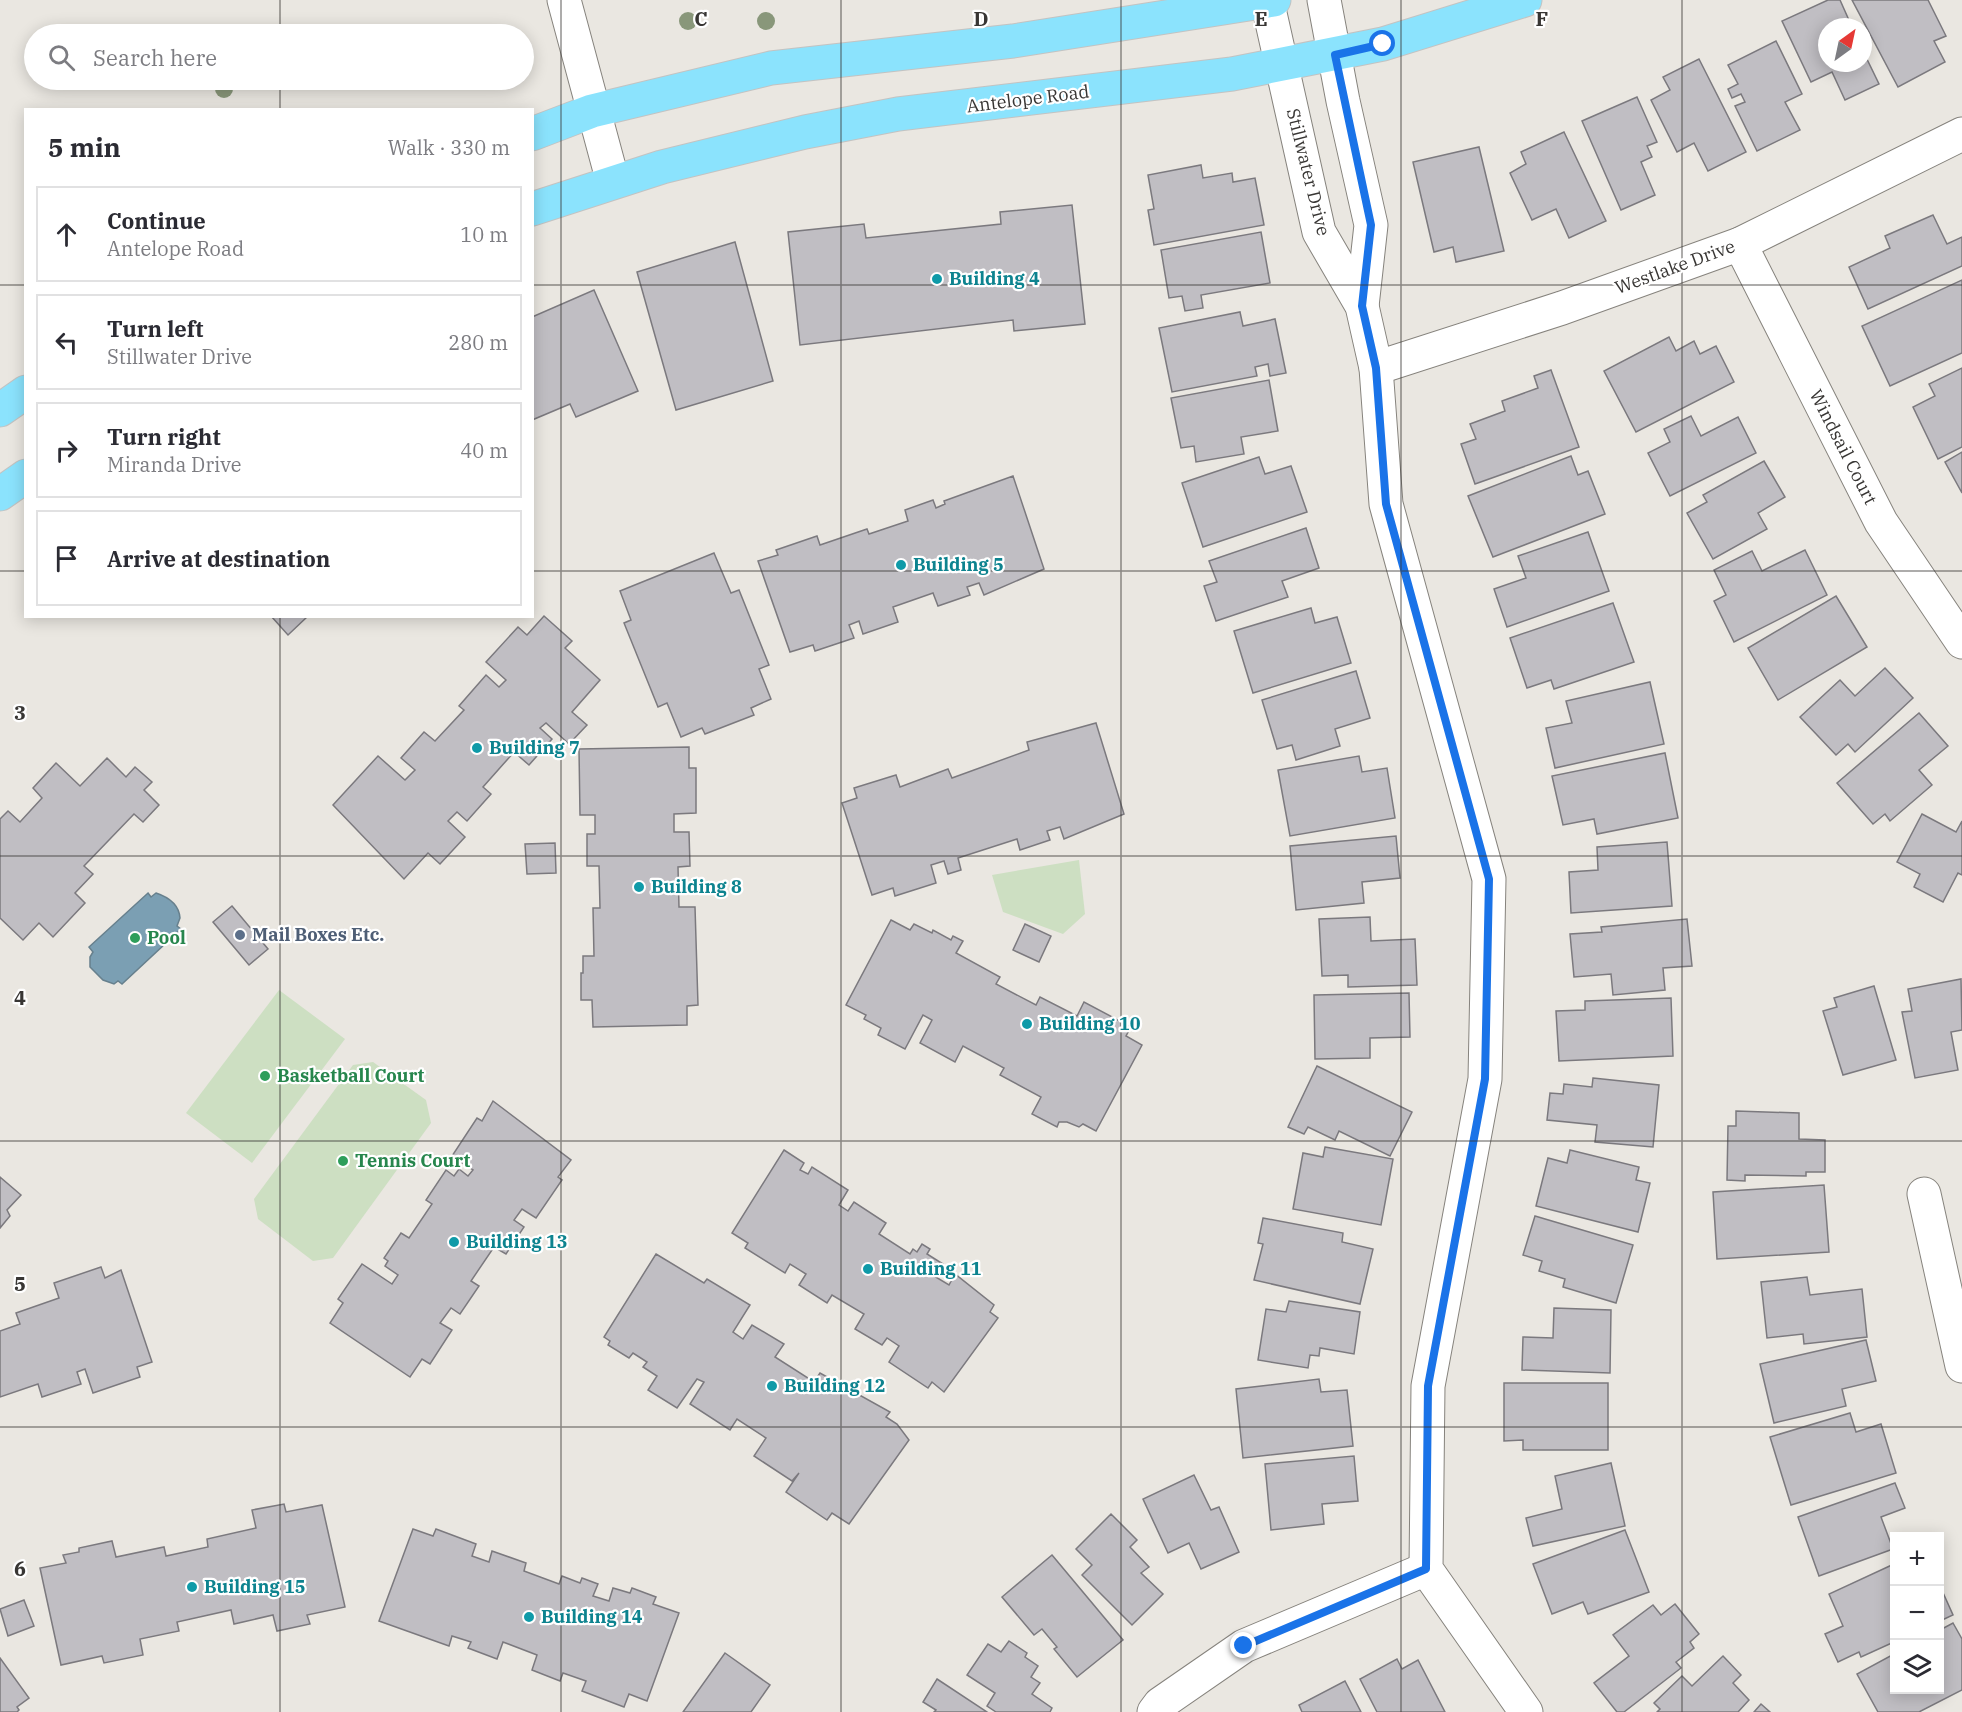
<!DOCTYPE html>
<meta charset="utf-8">
<style>
:root{--surface:#fff;--page:#f2f2f3;--text:#2b2b33;--muted:#7c7c81;--line:#e1e1e2}
body{margin:0;font-family:"IBM Plex Serif",serif;background:var(--page);color:var(--text)}
.controls{position:absolute;right:18px;bottom:18px;display:grid;overflow:hidden;border-radius:0px;box-shadow:0 3px 15px #0003}
.controls button{width:54px;height:54px;display:grid;place-items:center;padding:0;border:0;border-bottom:2px solid var(--line);background:var(--surface);color:var(--text);font:30px sans-serif}
.compass{position:absolute;left:1818px;top:18px;width:54px;height:54px;border-radius:50%;background:var(--surface);box-shadow:0 3px 15px #0003;rotate:33deg}
.stop{position:absolute;width:18px;height:18px;margin:-14px;border:4px solid #1a73e8;border-radius:50%;background:#fff}
.stop.end{background:#1a73e8;border-color:#fff;box-shadow:0 2px 6px #0008}
.list{margin:0;padding:0;list-style:none}
h2{display:flex;justify-content:space-between;align-items:center;height:78px;margin:0;padding:0 24px;font-size:26px}
h2 small{font-size:20px;font-weight:400;color:var(--muted)}
.list li{display:grid;grid-template-columns:39px 1fr auto;gap:18px;align-items:center;box-sizing:border-box;height:96px;margin:0 12px 12px;padding:0 12px;border:2px solid var(--line);border-radius:0px}
.list b{display:block;font-size:22px;white-space:nowrap}
.list p{margin:0;font-size:20px;white-space:nowrap;color:var(--muted)}
.list em{font-size:20px;font-style:normal;color:var(--muted)}
.icon{flex:none;width:33px;height:33px;fill:none;stroke:currentColor;stroke-width:2;stroke-linecap:round;stroke-linejoin:round}
.map{position:relative;flex:none;width:1962px;height:1712px;overflow:hidden}
.search{position:absolute;background:var(--surface);box-shadow:0 3px 15px #0003;left:24px;top:24px;width:510px;height:66px;display:flex;align-items:center;gap:15px;box-sizing:border-box;padding:0 21px;border-radius:33px;color:var(--muted);font-size:22px}
.panel{position:absolute;background:var(--surface);box-shadow:0 3px 15px #0003;left:24px;top:108px;width:510px;height:510px;border-radius:0px}
.map>svg:first-child{display:block}
.green{fill:#cddfc2}
.water{fill:#7b9fb3;stroke:#67808d;stroke-width:1.5}
.building{fill:#c0bec3;stroke:#7b797e;stroke-width:1.5}
.lines{fill:none;stroke-linecap:round;stroke-linejoin:round}
.minor-casing{stroke:#86837d;stroke-width:35}
.major-casing{stroke:#c3c3c2;stroke-width:35}
.minor{stroke:#fff;stroke-width:33}
.major{stroke:#8be3fd;stroke-width:33}
.tree{fill:#89977a}
.route{stroke:#1a73e8;stroke-width:8}
.grid{fill:none;stroke:#383634;stroke-width:1.5;stroke-opacity:0.55}
.culture-dot{fill:#0f9aa8;stroke:#fff;stroke-width:2}
.service-dot{fill:#5c6f8a;stroke:#fff;stroke-width:2}
.leisure-dot{fill:#2e9e5b;stroke:#fff;stroke-width:2}
.labels{text-anchor:middle;stroke-width:4.5;stroke-linejoin:round;paint-order:stroke}
.street-label{font-size:18px;fill:#383634;stroke:#fff}
.culture-label{font-size:18px;font-weight:bold;fill:#0d838f;stroke:#fff;text-anchor:start}
.service-label{font-size:18px;font-weight:bold;fill:#4e5e75;stroke:#fff;text-anchor:start}
.leisure-label{font-size:18px;font-weight:bold;fill:#27864d;stroke:#fff;text-anchor:start}
.grid-label{font-size:20px;text-anchor:middle;font-weight:bold;fill:#383634;stroke:#fff;stroke-width:4.5;stroke-linejoin:round;paint-order:stroke}
</style>
<div class="map">
<svg width="1962" height="1712" viewBox="0 0 1962 1712">
<rect width="100%" height="100%" fill="#eae7e1"/>
<g class="green">
<path d="M1079 860 1085 914 1063 934 1003 912 992 875Z"/>
<path d="M279 990 345 1039 252 1163 186 1113Z"/>
<path d="M373 1062 426 1100 431 1123 333 1258 313 1261 258 1219 254 1199 353 1065Z"/>
</g>
<path class="water" d="M148 893 151 897 156 893C168 897 179 905 180 918L177 926 181 929 122 984 118 981 114 984 103 980 90 967V957L93 952 89 947Z"/>
<g class="building">
<path d="M1828 0H1840L1852 27H1827V63H1863V51L1879 84 1845 100 1832 72 1811 82 1782 21Z"/>
<path d="M1852 0H1928L1946 36 1934 41 1945 62 1898 87Z"/>
<path d="M1776 41 1802 94 1785 102 1800 130 1757 151 1735 106 1745 102 1741 94 1732 98 1728 89 1738 84 1728 65Z"/>
<path d="M1699 59 1746 152 1708 171 1694 143 1677 152 1651 100 1670 90 1663 77Z"/>
<path d="M1637 97 1657 142 1647 146 1652 157 1641 162 1655 195 1621 210 1582 121Z"/>
<path d="M1564 132 1606 221 1569 238 1556 209 1532 220 1510 173 1526 164 1521 152Z"/>
<path d="M1479 147 1504 251 1456 262 1453 247 1434 252 1413 162Z"/>
<path d="M1201 165 1203 178 1232 173 1233 182 1255 178 1264 225 1154 245 1148 210 1154 209 1148 175Z"/>
<path d="M1072 205 1085 324 1014 331 1013 320 800 345 788 232 864 224 866 238 1001 224 1000 212Z"/>
<path d="M1933 215 1947 244 1962 237V266L1868 309 1849 267 1890 248 1885 236Z"/>
<path d="M1261 232 1270 283 1201 295 1203 308 1185 311 1182 296 1169 298 1161 250Z"/>
<path d="M735 242 773 381 676 410 637 272Z"/>
<path d="M1962 280V353L1890 386 1862 326Z"/>
<path d="M594 290 638 391 576 417 570 404 532 420V317Z"/>
<path d="M1240 312 1243 326 1275 319 1286 373 1270 376 1268 364 1255 367 1257 376 1172 392 1159 328Z"/>
<path d="M1669 337 1676 351 1694 341 1700 354 1716 346 1734 382 1636 432 1604 371Z"/>
<path d="M1962 368V447L1938 459 1913 407 1935 396 1929 384Z"/>
<path d="M1551 370 1579 447 1475 484 1461 444 1476 439 1470 424 1505 411 1502 401 1538 388 1534 376Z"/>
<path d="M1269 380 1278 431 1241 437 1244 454 1196 462 1194 446 1181 448 1171 398Z"/>
<path d="M1691 416 1701 436 1738 417 1756 453 1670 496 1648 453 1670 442 1664 429Z"/>
<path d="M1962 452V493L1945 462Z"/>
<path d="M1571 456 1578 475 1588 471 1605 514 1493 557 1468 496Z"/>
<path d="M1259 457 1265 474 1291 466 1307 512 1203 547 1182 483Z"/>
<path d="M1764 461 1785 497 1758 513 1767 529 1713 559 1687 513 1707 502 1703 495Z"/>
<path d="M1013 476 1044 569 984 595 979 583 967 587 970 595 938 606 933 593 893 607 898 622 863 634 859 621 849 625 854 638 815 651 813 645 790 652 758 561 778 555 776 550 817 536 820 545 867 529 869 534 908 521 905 510 933 500 936 508 945 504 944 501Z"/>
<path d="M1306 528 1319 568 1282 581 1288 597 1216 621 1204 586 1217 582 1209 561Z"/>
<path d="M1588 532 1609 591 1507 627 1494 589 1526 578 1518 556Z"/>
<path d="M1805 550 1827 595 1734 642 1714 601 1726 595 1714 570 1752 551 1762 571Z"/>
<path d="M714 553 731 593 739 590 769 665 759 669 771 699 751 708 754 715 705 734 702 728 681 737 667 703 658 707 624 623 631 620 620 591Z"/>
<path d="M1836 596 1867 647 1778 700 1748 648Z"/>
<path d="M1613 603 1634 662 1554 689 1551 680 1527 688 1510 638Z"/>
<path d="M1311 608 1315 623 1337 617 1351 663 1253 693 1234 631Z"/>
<path d="M271 616H308L288 635Z"/>
<path d="M544 616 572 641 565 648 600 680 572 712 587 725 569 744 546 723 540 728 552 739 529 765 514 752 483 787 491 794 467 821 457 812 448 821 465 837 440 864 428 853 404 879 333 805 378 756 405 780 415 770 401 758 424 732 435 741 464 710 459 706 486 675 499 687 506 680 486 662 518 627 527 635Z"/>
<path d="M1885 668 1913 698 1855 752 1848 744 1836 755 1800 717 1840 680 1855 696Z"/>
<path d="M1356 671 1370 718 1335 729 1340 746 1296 760 1292 745 1277 749 1262 700Z"/>
<path d="M1650 682 1664 744 1555 768 1546 728 1572 723 1566 701Z"/>
<path d="M1919 713 1948 746 1919 770 1932 785 1890 821 1885 814 1873 824 1837 783Z"/>
<path d="M1096 723 1124 814 1064 839 1060 827 1047 831 1050 840 1020 850 1017 839 958 858 961 870 948 874 944 861 931 865 936 883 895 896 893 888 872 895 842 803 857 798 854 788 896 775 900 787 948 769 952 778 1029 750 1027 742Z"/>
<path d="M689 747V768H696V813L674 814V832H689L690 866 678 867 679 907H695L698 1005 687 1006V1025L593 1027 592 1000H581V973H583V956H594L593 908H600L599 866H587V834H595V815H580L579 749Z"/>
<path d="M1665 753 1678 818 1597 834 1594 819 1563 825 1552 776Z"/>
<path d="M1359 756 1362 772 1387 768 1395 818 1290 836 1278 770Z"/>
<path d="M107 758 126 777 135 767 152 782 144 790 159 805 143 822 134 814 84 866 93 874 75 893 85 903 53 937 39 923 23 940 0 918V819L8 811 20 822 42 798 33 788 56 763 80 786Z"/>
<path d="M1922 814 1956 832 1962 821V875L1958 873 1943 902 1914 887 1920 874 1897 862Z"/>
<path d="M1396 836 1400 878 1362 882 1364 903 1296 910 1290 846Z"/>
<path d="M1667 842 1672 906 1571 913 1569 872 1598 870 1597 847Z"/>
<path d="M555 843 556 873 527 874 525 844Z"/>
<path d="M232 906 268 949 249 965 213 922Z"/>
<path d="M1370 917 1371 941 1415 939 1417 985 1348 987V975L1322 976 1319 919Z"/>
<path d="M1687 919 1692 966 1663 968 1665 990 1613 995 1611 974 1574 977 1570 934 1602 932 1601 927Z"/>
<path d="M891 920 910 930 914 924 932 933 933 930 951 940 953 936 963 941 956 953 1000 977 996 984 1036 1005 1040 997 1077 1016 1084 1002 1131 1027 1126 1036 1142 1045 1096 1131 1083 1124 1079 1127 1067 1122H1059L1057 1127 1032 1114 1041 1097 1000 1075 1004 1068 963 1046 955 1062 920 1043 932 1020 923 1015 905 1049 878 1035 881 1028 864 1019 866 1015 846 1005Z"/>
<path d="M1025 924 1051 936 1039 962 1013 950Z"/>
<path d="M1961 979 1962 1030 1951 1032 1958 1070 1915 1078 1902 1012 1912 1011 1908 989Z"/>
<path d="M1874 986 1896 1060 1843 1075 1823 1011 1837 1007 1834 998Z"/>
<path d="M1409 993 1410 1037 1370 1038V1058L1315 1059 1314 995Z"/>
<path d="M1671 998 1673 1056 1559 1061 1556 1011 1585 1010V1001Z"/>
<path d="M1317 1066 1412 1112 1390 1156 1339 1131 1335 1140 1308 1127 1304 1134 1288 1127Z"/>
<path d="M1593 1078 1659 1085 1653 1147 1595 1142 1597 1125 1547 1120 1550 1093 1563 1094 1564 1084 1592 1087Z"/>
<path d="M493 1101 571 1160 558 1177 562 1180 536 1218 522 1209 514 1220 524 1227 506 1254 494 1247 471 1281 479 1286 460 1314 451 1308 440 1323 452 1330 430 1364 422 1359 410 1377 330 1323 343 1303 338 1299 362 1264 392 1284 398 1275 385 1266 388 1261 384 1258 401 1233 409 1238 432 1204 426 1200 446 1170 454 1176 459 1169 468 1176 473 1170 452 1156 477 1118 482 1121Z"/>
<path d="M1736 1111 1799 1113V1139L1825 1140V1172H1806V1176L1745 1175V1181L1727 1180 1728 1126H1736Z"/>
<path d="M1325 1147 1393 1159 1381 1225 1293 1209 1303 1153 1323 1157Z"/>
<path d="M784 1150 804 1163 800 1170 808 1174 812 1167 848 1190 839 1205 848 1211 854 1202 886 1223 879 1234 910 1254 913 1249 917 1252 922 1244 930 1249 927 1254 943 1264 934 1276 949 1285 955 1274 994 1305 990 1312 998 1318 944 1392 932 1382 928 1388 889 1362 899 1346 887 1338 882 1345 855 1329 864 1314 832 1295 827 1303 799 1285 806 1274 790 1264 785 1273 745 1248 748 1243 732 1233Z"/>
<path d="M1570 1150 1639 1167 1636 1180 1650 1183 1638 1232 1536 1206 1548 1158 1567 1163Z"/>
<path d="M0 1177 21 1195 7 1210 10 1216 0 1228Z"/>
<path d="M1824 1185 1829 1252 1717 1259 1713 1192Z"/>
<path d="M1535 1216 1633 1245 1616 1303 1563 1287 1565 1279 1539 1271 1542 1261 1523 1255Z"/>
<path d="M1263 1218 1343 1233 1342 1242 1373 1249 1360 1304 1254 1280 1263 1244 1258 1243Z"/>
<path d="M656 1254 704 1283 707 1279 750 1305 733 1332 743 1339 752 1325 784 1344 775 1357 814 1382 820 1373 890 1412 886 1417 897 1424 909 1440 849 1524 832 1513 827 1520 786 1492 799 1473 792 1481 754 1456 766 1438 737 1419 730 1430 690 1404 704 1382 697 1379 677 1408 648 1390 657 1376 643 1367 647 1362 633 1353 629 1358 608 1345 610 1341 604 1337Z"/>
<path d="M101 1267 105 1278 121 1270 152 1362 137 1367 140 1377 93 1393 85 1369 77 1372 81 1384 42 1397 38 1384 0 1397V1331L20 1324 16 1313 59 1298 54 1283Z"/>
<path d="M1807 1277 1810 1295 1862 1289 1867 1337 1804 1344 1803 1334 1767 1338 1761 1282Z"/>
<path d="M1289 1301 1360 1312 1354 1354 1320 1348 1319 1356 1310 1355 1308 1368 1258 1360 1266 1309 1286 1312Z"/>
<path d="M1554 1308 1611 1310 1610 1373 1522 1370 1523 1337 1553 1338Z"/>
<path d="M1866 1340 1876 1381 1842 1389 1846 1406 1774 1423 1760 1364Z"/>
<path d="M1319 1379 1321 1392 1347 1390 1353 1446 1243 1458 1236 1389Z"/>
<path d="M1504 1383H1608V1450H1523V1440L1504 1441Z"/>
<path d="M1850 1413 1856 1432 1881 1424 1896 1473 1791 1505 1770 1437Z"/>
<path d="M1354 1456 1358 1501 1322 1504 1324 1524 1271 1530 1265 1464Z"/>
<path d="M1611 1463 1625 1526 1533 1546 1526 1518 1562 1509 1555 1476Z"/>
<path d="M1194 1475 1211 1510 1219 1507 1239 1552 1201 1569 1189 1543 1168 1553 1143 1499Z"/>
<path d="M1895 1483 1905 1508 1881 1517 1893 1549 1819 1576 1798 1517Z"/>
<path d="M284 1504 286 1512 322 1505 345 1607 307 1615 310 1624 277 1631 273 1615 234 1624 231 1610 177 1622 179 1631 140 1639 143 1655 104 1663 102 1656 61 1665 40 1568 66 1563 63 1555 79 1552V1548L112 1541 116 1557 164 1547 166 1556 208 1547 207 1539 256 1528 252 1510Z"/>
<path d="M1111 1514 1137 1540 1130 1547 1149 1567 1141 1573 1163 1594 1132 1625 1082 1575 1092 1565 1076 1549Z"/>
<path d="M413 1529 433 1536 436 1529 476 1544 472 1556 489 1562 492 1551 526 1563 524 1571 559 1584 562 1576 580 1583 582 1578 598 1584 593 1596 609 1601 613 1588 630 1593 632 1588 656 1597 653 1604 679 1613 647 1701 629 1694 624 1707 582 1691 586 1681 563 1673 560 1681 532 1670 537 1655 503 1642 497 1659 468 1648 471 1642 452 1636 449 1646 379 1621Z"/>
<path d="M1625 1530 1649 1592 1588 1614 1583 1602 1552 1614 1533 1564Z"/>
<path d="M1052 1555 1123 1640 1077 1677 1054 1649 1057 1647 1042 1629 1034 1635 1002 1597Z"/>
<path d="M1894 1564V1642L1861 1657 1859 1652 1838 1662 1825 1634 1843 1626 1829 1594Z"/>
<path d="M1940 1586 1953 1615 1940 1621Z"/>
<path d="M24 1600 34 1626 8 1636 0 1609Z"/>
<path d="M1675 1604 1699 1634 1690 1642 1694 1648 1676 1662 1681 1668 1624 1712H1617L1594 1683 1629 1656 1613 1635 1653 1605 1661 1615Z"/>
<path d="M1953 1623 1962 1639V1690L1919 1712H1878L1857 1674 1894 1654V1690H1940V1630Z"/>
<path d="M1009 1641 1027 1653 1025 1657 1038 1666 1031 1677 1040 1683 1032 1694 1052 1708 1050 1712H996L987 1706 995 1693 967 1675 988 1644 1001 1652Z"/>
<path d="M725 1653 770 1685 751 1712H683Z"/>
<path d="M1723 1656 1741 1675 1733 1683 1749 1700 1738 1712H1657L1660 1709 1654 1703 1682 1676 1692 1686Z"/>
<path d="M0 1658 29 1698 17 1707 19 1710 17 1712H0Z"/>
<path d="M1397 1659 1402 1669 1418 1660 1445 1712H1377L1360 1679Z"/>
<path d="M937 1679 987 1712H934L936 1710 923 1702Z"/>
<path d="M1345 1681 1361 1712H1302L1299 1705Z"/>
<path d="M1761 1704 1770 1712H1754Z"/>
</g>
<g class="lines">
<defs>
<g id="minor">
<path d="M564 0 613 182"/>
<path d="M1267 0 1319 232 1362 306 1376 368 1386 504 1489 879 1485 1079 1428 1386 1426 1569 1526 1712"/>
<path d="M1324 0 1343 101 1371 225 1362 306"/>
<path d="M1740 244 1881 522 1962 642"/>
<path d="M1376 368 1562 308 1740 244 1962 134"/>
<path d="M1924 1194 1962 1366"/>
<path d="M1154 1712 1160 1704 1244 1646 1426 1569"/>
</g>
<g id="major">
<path d="M532 134 592 111 771 68 1013 41 1274 0"/>
<path d="M532 209 662 167 805 132 898 114 1232 74 1383 44 1525 0"/>
<path d="M0 410 26 392"/>
<path d="M0 494 26 476"/>
</g>
</defs>
<use href="#minor" class="minor-casing"/>
<use href="#major" class="major-casing"/>
<use href="#minor" class="minor"/>
<use href="#major" class="major"/>
</g>
<g class="tree">
<circle cx="688" cy="21" r="9"/>
<circle cx="766" cy="21" r="9"/>
<circle cx="224" cy="89" r="9"/>
</g>
<g class="lines">
<path class="route" d="M1244 1646 1426 1569 1428 1386 1485 1079 1489 879 1386 504 1376 368 1362 306 1371 225 1335 55 1383 44"/>
</g>
<path class="grid" d="M280 0V34M561 0V1712M841 0V1712M1121 0V1712M1401 0V1712M1682 0V1712M280 80V110M0 285H26M532 285H1962M0 571H26M532 571H1962M280 616V1712M0 856H1962M0 1141H1962M0 1427H1962"/>
<g class="culture-dot">
<circle cx="937" cy="279" r="6"/>
<circle cx="901" cy="565" r="6"/>
<circle cx="477" cy="748" r="6"/>
<circle cx="639" cy="887" r="6"/>
<circle cx="1027" cy="1024" r="6"/>
<circle cx="454" cy="1242" r="6"/>
<circle cx="868" cy="1269" r="6"/>
<circle cx="772" cy="1386" r="6"/>
<circle cx="192" cy="1587" r="6"/>
<circle cx="529" cy="1617" r="6"/>
</g>
<circle class="service-dot" cx="240" cy="935" r="6"/>
<g class="leisure-dot">
<circle cx="135" cy="938" r="6"/>
<circle cx="265" cy="1076" r="6"/>
<circle cx="343" cy="1161" r="6"/>
</g>
<g class="labels">
<g class="street-label">
<text transform="translate(1028 99) rotate(-7)" y="6">Antelope Road</text>
<text transform="translate(1308 172) rotate(76)" y="6">Stillwater Drive</text>
<text transform="translate(1675 267) rotate(-20)" y="6">Westlake Drive</text>
<text transform="translate(1843 447) rotate(63)" y="6">Windsail Court</text>
</g>
<g class="culture-label">
<text x="949" y="285">Building 4</text>
<text x="913" y="571">Building 5</text>
<text x="489" y="754">Building 7</text>
<text x="651" y="893">Building 8</text>
<text x="1039" y="1030">Building 10</text>
<text x="466" y="1248">Building 13</text>
<text x="880" y="1275">Building 11</text>
<text x="784" y="1392">Building 12</text>
<text x="204" y="1593">Building 15</text>
<text x="541" y="1623">Building 14</text>
</g>
<g class="service-label">
<text x="252" y="941">Mail Boxes Etc.</text>
</g>
<g class="leisure-label">
<text x="147" y="944">Pool</text>
<text x="277" y="1082">Basketball Court</text>
<text x="355" y="1167">Tennis Court</text>
</g>
</g>
<g class="grid-label">
<text x="701" y="26">C</text>
<text x="981" y="26">D</text>
<text x="1261" y="26">E</text>
<text x="1542" y="26">F</text>
<text x="20" y="720">3</text>
<text x="20" y="1005">4</text>
<text x="20" y="1291">5</text>
<text x="20" y="1576">6</text>
</g>
</svg>
<div class="controls">
<button>+</button>
<button>−</button>
<button><svg class="icon" aria-label="layers" viewBox="0 0 24 24"><path d="M12 4l9 5-9 5-9-5zM3 14l9 5 9-5"/></svg></button>
</div>
<svg class="compass" viewBox="-18 -18 36 36"><path d="M0-13l5 13h-10z" fill="#e53935"/><path d="M0 13l5-13h-10z" fill="#7c7c81"/></svg>
<div class="stop" style="left:1383px;top:44px"></div>
<div class="stop end" style="left:1244px;top:1646px"></div>
<div class="search"><svg class="icon" aria-label="search" viewBox="0 0 24 24"><circle cx="10" cy="10" r="6"/><path d="M15 15l6 6"/></svg>Search here</div>
<section class="panel">
<h2>5 min<small>Walk · 330 m</small></h2>
<ul class="list">
<li><svg class="icon" aria-label="ahead" viewBox="0 0 24 24"><path d="M12 20V5M6 11l6-6 6 6"/></svg><div><b>Continue</b><p>Antelope Road</p></div><em>10 m</em></li>
<li><svg class="icon" aria-label="left" viewBox="0 0 24 24"><path d="M17 20v-9H6M10 6l-5 5 5 5"/></svg><div><b>Turn left</b><p>Stillwater Drive</p></div><em>280 m</em></li>
<li><svg class="icon" aria-label="right" viewBox="0 0 24 24"><path d="M7 20v-9h11M14 6l5 5-5 5"/></svg><div><b>Turn right</b><p>Miranda Drive</p></div><em>40 m</em></li>
<li><svg class="icon" aria-label="arrive" viewBox="0 0 24 24"><path d="M6 21V4h12l-3 4 3 4H6"/></svg><div><b>Arrive at destination</b></div></li>
</ul>
</section>
</div>
